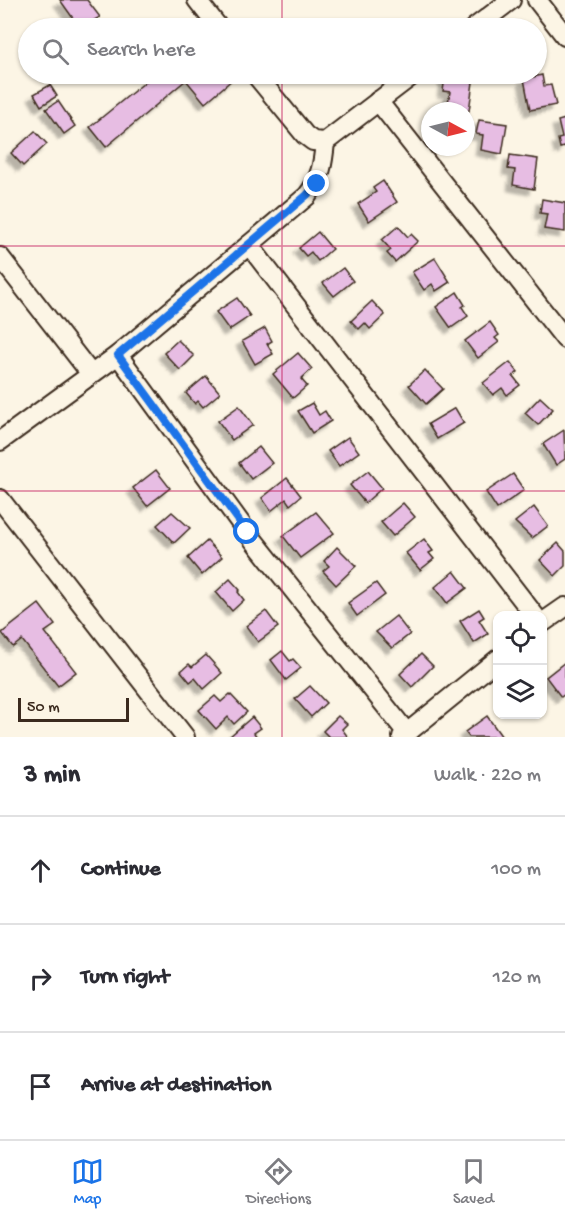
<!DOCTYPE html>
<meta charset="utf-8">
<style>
:root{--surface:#fff;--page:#f7f7f7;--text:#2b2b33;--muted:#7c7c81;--line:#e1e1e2;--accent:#1a73e8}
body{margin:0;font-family:"Gochi Hand",sans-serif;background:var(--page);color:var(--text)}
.controls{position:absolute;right:18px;bottom:18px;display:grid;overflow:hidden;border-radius:12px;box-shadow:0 2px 4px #0004}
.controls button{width:54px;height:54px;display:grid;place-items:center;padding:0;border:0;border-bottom:2px solid var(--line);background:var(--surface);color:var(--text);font:30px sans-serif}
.compass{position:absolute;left:421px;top:102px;width:54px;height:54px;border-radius:50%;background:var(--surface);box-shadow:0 2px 4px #0004;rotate:97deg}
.scale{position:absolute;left:18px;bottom:15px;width:111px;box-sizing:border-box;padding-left:6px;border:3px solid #3b2a1e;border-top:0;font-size:16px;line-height:21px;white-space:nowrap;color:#3b2a1e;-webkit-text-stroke:4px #fcf5e5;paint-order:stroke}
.stop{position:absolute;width:18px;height:18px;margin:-14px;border:4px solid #1a73e8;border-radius:50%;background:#fff}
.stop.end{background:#1a73e8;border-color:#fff;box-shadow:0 2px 6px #0008}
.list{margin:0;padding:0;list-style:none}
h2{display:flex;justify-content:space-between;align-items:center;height:78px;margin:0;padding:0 24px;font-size:26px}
h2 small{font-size:20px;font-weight:400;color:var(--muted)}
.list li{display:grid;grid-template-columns:39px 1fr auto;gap:18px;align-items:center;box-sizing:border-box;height:108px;padding:0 24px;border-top:2px solid var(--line)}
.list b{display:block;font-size:22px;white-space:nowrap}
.list em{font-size:20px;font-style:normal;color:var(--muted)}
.icon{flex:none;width:33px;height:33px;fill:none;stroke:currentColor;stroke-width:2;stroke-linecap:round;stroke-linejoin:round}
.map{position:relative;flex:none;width:565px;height:737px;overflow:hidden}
.search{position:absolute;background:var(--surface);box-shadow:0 2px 4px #0004;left:18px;right:18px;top:18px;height:66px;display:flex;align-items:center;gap:15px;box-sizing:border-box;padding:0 21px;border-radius:33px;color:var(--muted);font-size:22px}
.sheet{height:402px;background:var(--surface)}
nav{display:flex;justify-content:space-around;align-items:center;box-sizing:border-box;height:84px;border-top:2px solid var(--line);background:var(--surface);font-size:16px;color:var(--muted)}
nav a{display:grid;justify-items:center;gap:3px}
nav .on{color:var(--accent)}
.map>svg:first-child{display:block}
.building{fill:#e7bde3;stroke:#3b2a1e;stroke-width:1.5;filter:url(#shadow)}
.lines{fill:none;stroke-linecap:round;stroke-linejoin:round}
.minor-casing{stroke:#3b2a1e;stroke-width:22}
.minor{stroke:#fcf5e5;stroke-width:18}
.route{stroke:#1a73e8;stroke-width:8}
.grid{fill:none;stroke:#c2185b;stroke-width:1.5;stroke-opacity:0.55}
</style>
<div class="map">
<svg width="565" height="737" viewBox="0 0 565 737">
<defs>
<filter id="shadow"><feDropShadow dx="-5.5" dy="5.5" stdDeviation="1.5" flood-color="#0004"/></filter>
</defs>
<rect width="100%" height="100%" fill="#fcf5e5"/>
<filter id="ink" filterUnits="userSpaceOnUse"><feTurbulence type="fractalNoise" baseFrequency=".0167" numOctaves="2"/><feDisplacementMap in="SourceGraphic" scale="12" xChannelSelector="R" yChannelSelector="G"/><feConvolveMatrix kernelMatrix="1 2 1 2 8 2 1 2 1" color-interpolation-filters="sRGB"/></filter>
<g filter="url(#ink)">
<g class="building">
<path d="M60 0H87L100 17 80 28Z"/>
<path d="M155 74H229L233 79 205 103 186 80 106 147 90 127Z"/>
<path d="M542 75 544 86 551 85 556 105 530 110 524 79Z"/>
<path d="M445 77 473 82 469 111 447 108 450 92 443 91Z"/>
<path d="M50 85 57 96 41 106 34 94Z"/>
<path d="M58 101 75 126 64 134 46 109Z"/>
<path d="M565 119V147L560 148 558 139 562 138 558 121Z"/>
<path d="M479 120 507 124 502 154 481 150 483 135 476 134Z"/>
<path d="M35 131 47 144 23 166 11 153Z"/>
<path d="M510 155 538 159 534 189 513 185 515 170 508 169Z"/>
<path d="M383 181 397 202 369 221 358 204 376 192 373 188Z"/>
<path d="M542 199 565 203V232L544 229 547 214 540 213Z"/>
<path d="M398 226 408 237 411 234 418 241 395 262 387 253 391 250 382 240Z"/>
<path d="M318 232 332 249 318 261 311 252 306 256 299 248Z"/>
<path d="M435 258 450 282 436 291 432 284 424 290 412 272Z"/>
<path d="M343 268 353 281 334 296 323 283Z"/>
<path d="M457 292 465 305 462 307 468 316 451 328 436 307Z"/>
<path d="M237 298 250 316 229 330 216 312Z"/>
<path d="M372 301 385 315 370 329 365 323 359 329 351 321Z"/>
<path d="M490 322 499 335 495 338 499 342 478 358 465 341Z"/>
<path d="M265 328 272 341 267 344 273 354 255 364 242 341Z"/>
<path d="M178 340 194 356 180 370 164 353Z"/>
<path d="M298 353 312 369 301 379 307 386 293 398 273 374Z"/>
<path d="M510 362 518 372 513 376 520 385 507 395 502 388 493 395 483 383Z"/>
<path d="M425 370 443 389 426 404 409 385Z"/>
<path d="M206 376 220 393 203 407 198 401 195 404 186 393Z"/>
<path d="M540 397 553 409 538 425 525 413Z"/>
<path d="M312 403 319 415 325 411 331 421 312 433 298 411Z"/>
<path d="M239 406 253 425 232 440 218 421Z"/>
<path d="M455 408 464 423 437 439 428 424Z"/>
<path d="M564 430 565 459 556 465 543 444Z"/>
<path d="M348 437 359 452 339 466 328 451Z"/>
<path d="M259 447 272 463 251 479 239 463Z"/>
<path d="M156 470 170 488 147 506 133 488Z"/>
<path d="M368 471 382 488 365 503 350 485Z"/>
<path d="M513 474 524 490 497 509 486 492Z"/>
<path d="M287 478 301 496 290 505 286 499 271 511 262 498Z"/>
<path d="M403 503 415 517 393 536 381 522Z"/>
<path d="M534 507 548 526 532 538 515 522Z"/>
<path d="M172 512 190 528 174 543 157 525Z"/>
<path d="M316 512 334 533 300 558 283 536Z"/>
<path d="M424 539 433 551 429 553 434 559 420 570 406 553Z"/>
<path d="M207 541 222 557 202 575 188 558Z"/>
<path d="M558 543 565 551V566L555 576 540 560Z"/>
<path d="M337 547 356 566 336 585 323 571 329 566 324 561Z"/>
<path d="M454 571 467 588 447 603 435 587Z"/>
<path d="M230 579 240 590 238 592 244 600 232 611 216 592Z"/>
<path d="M376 583 385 595 357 616 348 603Z"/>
<path d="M39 604 55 625 45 632 76 672 58 686 22 640 13 647 2 633Z"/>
<path d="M479 609 484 617 479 620 488 634 474 643 460 621Z"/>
<path d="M266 611 278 627 258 642 246 626Z"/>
<path d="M396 616 410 634 392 648 376 632Z"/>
<path d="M282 651 290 661 293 659 301 668 286 680 271 660Z"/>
<path d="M421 654 433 666 412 687 400 674Z"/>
<path d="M206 655 222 673 204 689 195 678 190 682 181 671 189 664 192 667Z"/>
<path d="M565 662V694L561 697 546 677Z"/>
<path d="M310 686 326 703 311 717 295 699Z"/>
<path d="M230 694 247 712 234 724 228 717 216 729 199 710 215 696 221 702Z"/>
<path d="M338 716 347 724 342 729 348 737H329L323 731Z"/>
<path d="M487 716 502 737H469L465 732Z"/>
<path d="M252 717 261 728 254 733 257 737H229Z"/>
</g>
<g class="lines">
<defs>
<g id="minor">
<path d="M197 0 219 28"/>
<path d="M537 0 565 36"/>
<path d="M474 28 511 0"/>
<path d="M255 74 305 135 313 141 325 142 414 74"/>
<path d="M378 101 565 339"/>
<path d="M249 245 535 616"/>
<path d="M0 257 91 374"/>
<path d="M118 355 247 532 407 733"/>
<path d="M0 441 118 355 307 196C321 178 323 164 325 142"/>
<path d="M0 499 185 737"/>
<path d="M542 623 565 607"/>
<path d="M402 737 498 659"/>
</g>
</defs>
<use href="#minor" class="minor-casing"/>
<use href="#minor" class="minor"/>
</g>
</g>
<g class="lines" filter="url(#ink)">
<path class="route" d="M247 532 118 355 307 195 317 184"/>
</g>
<path class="grid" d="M282 0V28M282 74V737M0 246H565M0 491H565"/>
</svg>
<div class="controls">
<button><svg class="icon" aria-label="locate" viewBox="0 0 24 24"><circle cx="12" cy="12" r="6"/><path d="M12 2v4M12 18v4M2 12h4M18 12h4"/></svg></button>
<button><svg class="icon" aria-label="layers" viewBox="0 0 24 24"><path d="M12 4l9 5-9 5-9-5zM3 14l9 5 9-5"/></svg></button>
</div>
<svg class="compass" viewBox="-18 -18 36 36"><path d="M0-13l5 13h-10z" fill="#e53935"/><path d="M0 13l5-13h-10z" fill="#7c7c81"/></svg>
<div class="scale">50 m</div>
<div class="stop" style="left:247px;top:532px"></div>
<div class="stop end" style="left:317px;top:184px"></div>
<div class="search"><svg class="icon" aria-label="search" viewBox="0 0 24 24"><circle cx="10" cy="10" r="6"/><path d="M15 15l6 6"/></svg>Search here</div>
</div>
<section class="sheet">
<h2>3 min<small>Walk · 220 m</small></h2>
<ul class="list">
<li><svg class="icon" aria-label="ahead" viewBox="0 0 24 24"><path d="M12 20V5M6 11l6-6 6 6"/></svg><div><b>Continue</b></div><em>100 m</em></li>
<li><svg class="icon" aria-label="right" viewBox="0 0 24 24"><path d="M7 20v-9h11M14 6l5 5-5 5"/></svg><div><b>Turn right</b></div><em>120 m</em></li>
<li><svg class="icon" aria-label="arrive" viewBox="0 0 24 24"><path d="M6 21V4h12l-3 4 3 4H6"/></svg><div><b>Arrive at destination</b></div></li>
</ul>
</section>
<nav>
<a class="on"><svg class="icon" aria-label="map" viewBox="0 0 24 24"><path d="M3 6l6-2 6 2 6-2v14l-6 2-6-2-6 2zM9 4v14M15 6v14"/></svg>Map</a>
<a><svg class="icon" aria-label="directions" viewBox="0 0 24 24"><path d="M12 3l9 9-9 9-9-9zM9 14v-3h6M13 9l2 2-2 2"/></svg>Directions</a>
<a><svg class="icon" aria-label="saved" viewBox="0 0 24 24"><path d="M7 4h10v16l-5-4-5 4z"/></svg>Saved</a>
</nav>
